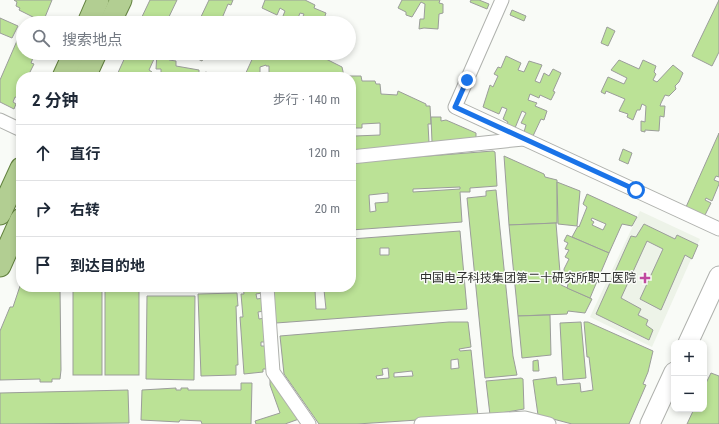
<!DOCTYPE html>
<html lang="zh">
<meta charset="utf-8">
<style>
:root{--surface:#fff;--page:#f6f6f7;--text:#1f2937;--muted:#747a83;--line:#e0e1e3}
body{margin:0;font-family:"Roboto Condensed","Noto Sans SC",sans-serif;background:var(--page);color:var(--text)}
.controls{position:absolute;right:12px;bottom:12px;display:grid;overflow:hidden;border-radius:8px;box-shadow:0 2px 6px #0003}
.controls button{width:36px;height:36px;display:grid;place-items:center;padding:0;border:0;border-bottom:1px solid var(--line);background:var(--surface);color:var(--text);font:20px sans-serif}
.stop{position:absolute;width:12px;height:12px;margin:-9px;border:3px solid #1a73e8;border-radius:50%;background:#fff}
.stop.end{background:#1a73e8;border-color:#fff;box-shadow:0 1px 4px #0008}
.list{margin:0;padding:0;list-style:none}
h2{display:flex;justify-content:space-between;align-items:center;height:52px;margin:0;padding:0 16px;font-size:17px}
h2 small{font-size:13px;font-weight:400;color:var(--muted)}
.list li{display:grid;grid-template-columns:26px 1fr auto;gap:12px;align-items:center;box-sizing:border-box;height:56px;padding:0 16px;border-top:1px solid var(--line)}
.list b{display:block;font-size:15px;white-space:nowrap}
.list em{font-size:13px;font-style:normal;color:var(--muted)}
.icon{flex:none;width:22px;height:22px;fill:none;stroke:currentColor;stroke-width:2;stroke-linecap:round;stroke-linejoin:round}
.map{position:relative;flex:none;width:719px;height:424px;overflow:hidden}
.search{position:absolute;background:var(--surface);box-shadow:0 2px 6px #0003;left:16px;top:16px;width:340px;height:44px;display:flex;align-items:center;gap:10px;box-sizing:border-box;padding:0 14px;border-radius:22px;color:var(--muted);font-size:15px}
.panel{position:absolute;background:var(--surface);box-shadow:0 2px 6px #0003;left:16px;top:72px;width:340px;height:220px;border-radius:16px}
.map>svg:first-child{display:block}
.built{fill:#edf3e8}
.building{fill:#bbe296;stroke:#9b9d9a;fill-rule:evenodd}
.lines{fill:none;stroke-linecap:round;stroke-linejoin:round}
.street-casing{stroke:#afb1ad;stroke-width:15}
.secondary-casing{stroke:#afb1ad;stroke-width:21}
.primary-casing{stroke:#62813f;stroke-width:23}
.street{stroke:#fff;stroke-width:13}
.secondary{stroke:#fff;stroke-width:19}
.primary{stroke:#b2ce92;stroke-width:21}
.route{stroke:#1a73e8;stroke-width:5}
.poi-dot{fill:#c0499f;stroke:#f9fbf7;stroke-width:1.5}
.labels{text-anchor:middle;stroke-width:3;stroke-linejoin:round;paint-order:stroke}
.poi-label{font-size:12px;fill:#2d2e2d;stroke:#f9fbf7;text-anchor:end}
</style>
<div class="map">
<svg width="719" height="424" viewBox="0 0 719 424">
<rect width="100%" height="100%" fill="#f9fbf7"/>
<path class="built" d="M640 211 700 239 652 347 590 317Z"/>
<g class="building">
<path d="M14 0H52L43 22 19 10 20 8 16 6 17 2Z"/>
<path d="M150 0H177L166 23H139Z"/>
<path d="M209 0H233L231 5 228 4 220 23H198Z"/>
<path d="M265 0H305L315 5 314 8 326 13 323 22 319 20 318 23H300L304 14 300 13 296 23H286L281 21 285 11 280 8 277 15 262 8Z"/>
<path d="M402 0H440L439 3 443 4V13L439 14 438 29 424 28 419 29 420 19H424L425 4 421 2 412 17 406 15V12L398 8Z"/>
<path d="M471 0H479L489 4 487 9 470 2Z"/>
<path d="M719 0V52L712 66 692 56Z"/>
<path d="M512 10 526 16 524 21 510 15Z"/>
<path d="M0 18 18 26 12 38 0 33Z"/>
<path d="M23 27V53H35L31 63 34 64 28 76 25 75 24 77H21V93L19 98 15 97 13 102 16 104 14 109 0 102V80Z"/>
<path d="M607 27 615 31 608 46 601 43Z"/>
<path d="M127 53H153L151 58 154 59 149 70 152 72 150 77H116Z"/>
<path d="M157 53H169V60L176 61V66L199 70V75H204V73L206 72 215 77H161V69H156Z"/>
<path d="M185 53H206L202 61Z"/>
<path d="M255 53H314L342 67 344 76H361L362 81H375L376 84H380L381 94 397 95 398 91 426 104V106H430L431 124H428L429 143 351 151V77H269V66H266V65L260 67V77H244ZM380 123V135L355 136V128H362V124Z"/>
<path d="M506 56 521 63 518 70 524 72 529 61 542 65 535 81 540 83 544 73 549 76 553 69 561 73 553 91 555 92 551 100 540 95 539 98 530 94 528 100 537 103 535 106 547 111 544 120 541 119 533 136 524 132 526 125 521 123 526 113 522 111 515 128 507 124 508 122 503 119 507 109 502 107 499 114 483 107 490 85 493 87 498 76 494 74 498 67 501 68Z"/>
<path d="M619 60 639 69 643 60 656 66 654 72 656 74 653 80 657 82 673 65 683 73 679 82 675 86 676 89 669 96 665 95 661 103 660 106H665L664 117 660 116 659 131 645 130V132L641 131V121L645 122 646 106 642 104 640 110H637L633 120 627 117 628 114 619 111 625 99 606 91 605 94 601 92 608 77 624 84 627 78 611 70Z"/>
<path d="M431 117H441V121L446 120 476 133V141L432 142Z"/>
<path d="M719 133V177L716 176 714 180 719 182V184L712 201 706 198 705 200 711 203 703 219 686 207Z"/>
<path d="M623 149 632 153 628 164 619 160Z"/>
<path d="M493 151 495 152 497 186 470 188V192H460L462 222 351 230V162ZM460 187V189L413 192V189ZM388 193V202L375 203 376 211 370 212 369 195Z"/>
<path d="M504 156 544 174 545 177 557 180V223L509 225Z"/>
<path d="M557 182 580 191 577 226 558 224Z"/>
<path d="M496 190 513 356 517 375 485 378 467 198 486 196V191Z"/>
<path d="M587 194 637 217 632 226 622 224 609 253 572 237 578 226 579 227 587 207 583 204ZM592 218 606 224 603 230 592 225 594 222 591 220Z"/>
<path d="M556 223 561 285 592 299 585 313 568 311 567 314 518 316 509 225Z"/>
<path d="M644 224 675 239 677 235 698 245 692 259 685 255 661 310 640 299 663 249 647 241 621 298 641 309 638 315 648 320 646 325 653 330 649 340 596 314 631 236 636 237Z"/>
<path d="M460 231 467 309 276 323 272 287H351V239ZM380 248H389V255H380ZM315 290H324L326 309H316Z"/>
<path d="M567 235 609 253 590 298 567 288 568 284 564 282V269L569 259 565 257 569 250 565 249 568 243 564 241Z"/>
<path d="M21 283V287H60L61 370 60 379H52V382H40V379L0 380V331L10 307H13Z"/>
<path d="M142 287H239V289L151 291V288L142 289Z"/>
<path d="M243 287H262V293L256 294 257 299 263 298 264 311 258 312 259 319 265 318 266 342H261V346H267L268 369H263V372L244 374 240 317H243L241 294H244Z"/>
<rect x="73" y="288" width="29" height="87"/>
<rect x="105" y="288" width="34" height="87"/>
<path d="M237 293 238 306H236L238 365H236V375L201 376 198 294Z"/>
<path d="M147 296H195L194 380 146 379Z"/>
<path d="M550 315 551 355 522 358 518 316Z"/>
<path d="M449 322H468L471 347 459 349 460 351 471 350 478 416 357 424H319L284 374 280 336ZM458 359 459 368 451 369V360ZM388 368 389 378 377 379 376 376 383 375 382 369ZM412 371 413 376 394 377V373Z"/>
<path d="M581 322 586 378 563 380 560 323Z"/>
<path d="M584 322H588L653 351 648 372 643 384 646 385 629 424H572L538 415 533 380 556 377 557 385 580 383 581 392 593 390 589 357H587Z"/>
<path d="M538 360 539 371H533V361Z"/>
<path d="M711 373 719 376V424H687L694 409H704V387Z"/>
<path d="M521 378 523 379 524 409 490 415 486 381Z"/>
<path d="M276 379 299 419 285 424H256L255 421 280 413 270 385V380Z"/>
<path d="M241 383H252L251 424H202L201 421 180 420 179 422 141 420 142 390 176 388V390H181V388H188V390H241Z"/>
<path d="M128 390 129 423 0 424V393Z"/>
</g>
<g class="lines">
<defs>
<g id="street">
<path d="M502 0 455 107 719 229"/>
<path d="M0 120 21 130"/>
<path d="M351 157 523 139"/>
<path d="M267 287 273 372 309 424"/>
<path d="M421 424 525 418 549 424"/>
</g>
<g id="secondary">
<path d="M688 343 719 276"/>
<path d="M650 424 674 372"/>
</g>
<g id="primary">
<path d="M88 23 98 0"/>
<path d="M110 23 121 0"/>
<path d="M63 77 74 53"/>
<path d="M85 77 96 53"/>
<path d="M0 214 21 168"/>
<path d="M0 266 21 219"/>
</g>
</defs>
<use href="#street" class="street-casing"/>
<use href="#secondary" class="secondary-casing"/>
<use href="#primary" class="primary-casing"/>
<use href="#street" class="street"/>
<use href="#secondary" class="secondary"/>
<use href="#primary" class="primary"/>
</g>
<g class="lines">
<path class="route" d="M467 80 455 107 636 190"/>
</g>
<path class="poi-dot" d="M643 272h4v4h4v4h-4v4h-4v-4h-4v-4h4z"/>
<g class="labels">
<g class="poi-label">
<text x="636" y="282">中国电子科技集团第二十研究所职工医院</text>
</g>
</g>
</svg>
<div class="controls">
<button>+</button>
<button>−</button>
</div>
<div class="stop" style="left:636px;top:190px"></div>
<div class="stop end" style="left:467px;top:80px"></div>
<div class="search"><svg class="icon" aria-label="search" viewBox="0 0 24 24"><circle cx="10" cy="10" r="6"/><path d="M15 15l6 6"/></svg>搜索地点</div>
<section class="panel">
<h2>2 分钟<small>步行 · 140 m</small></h2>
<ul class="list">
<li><svg class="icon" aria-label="ahead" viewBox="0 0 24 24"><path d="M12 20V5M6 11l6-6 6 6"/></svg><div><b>直行</b></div><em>120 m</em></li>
<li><svg class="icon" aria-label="right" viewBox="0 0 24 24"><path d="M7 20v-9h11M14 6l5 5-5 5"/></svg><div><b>右转</b></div><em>20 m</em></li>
<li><svg class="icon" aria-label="arrive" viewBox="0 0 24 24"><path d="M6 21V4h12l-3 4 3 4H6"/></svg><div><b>到达目的地</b></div></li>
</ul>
</section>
</div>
